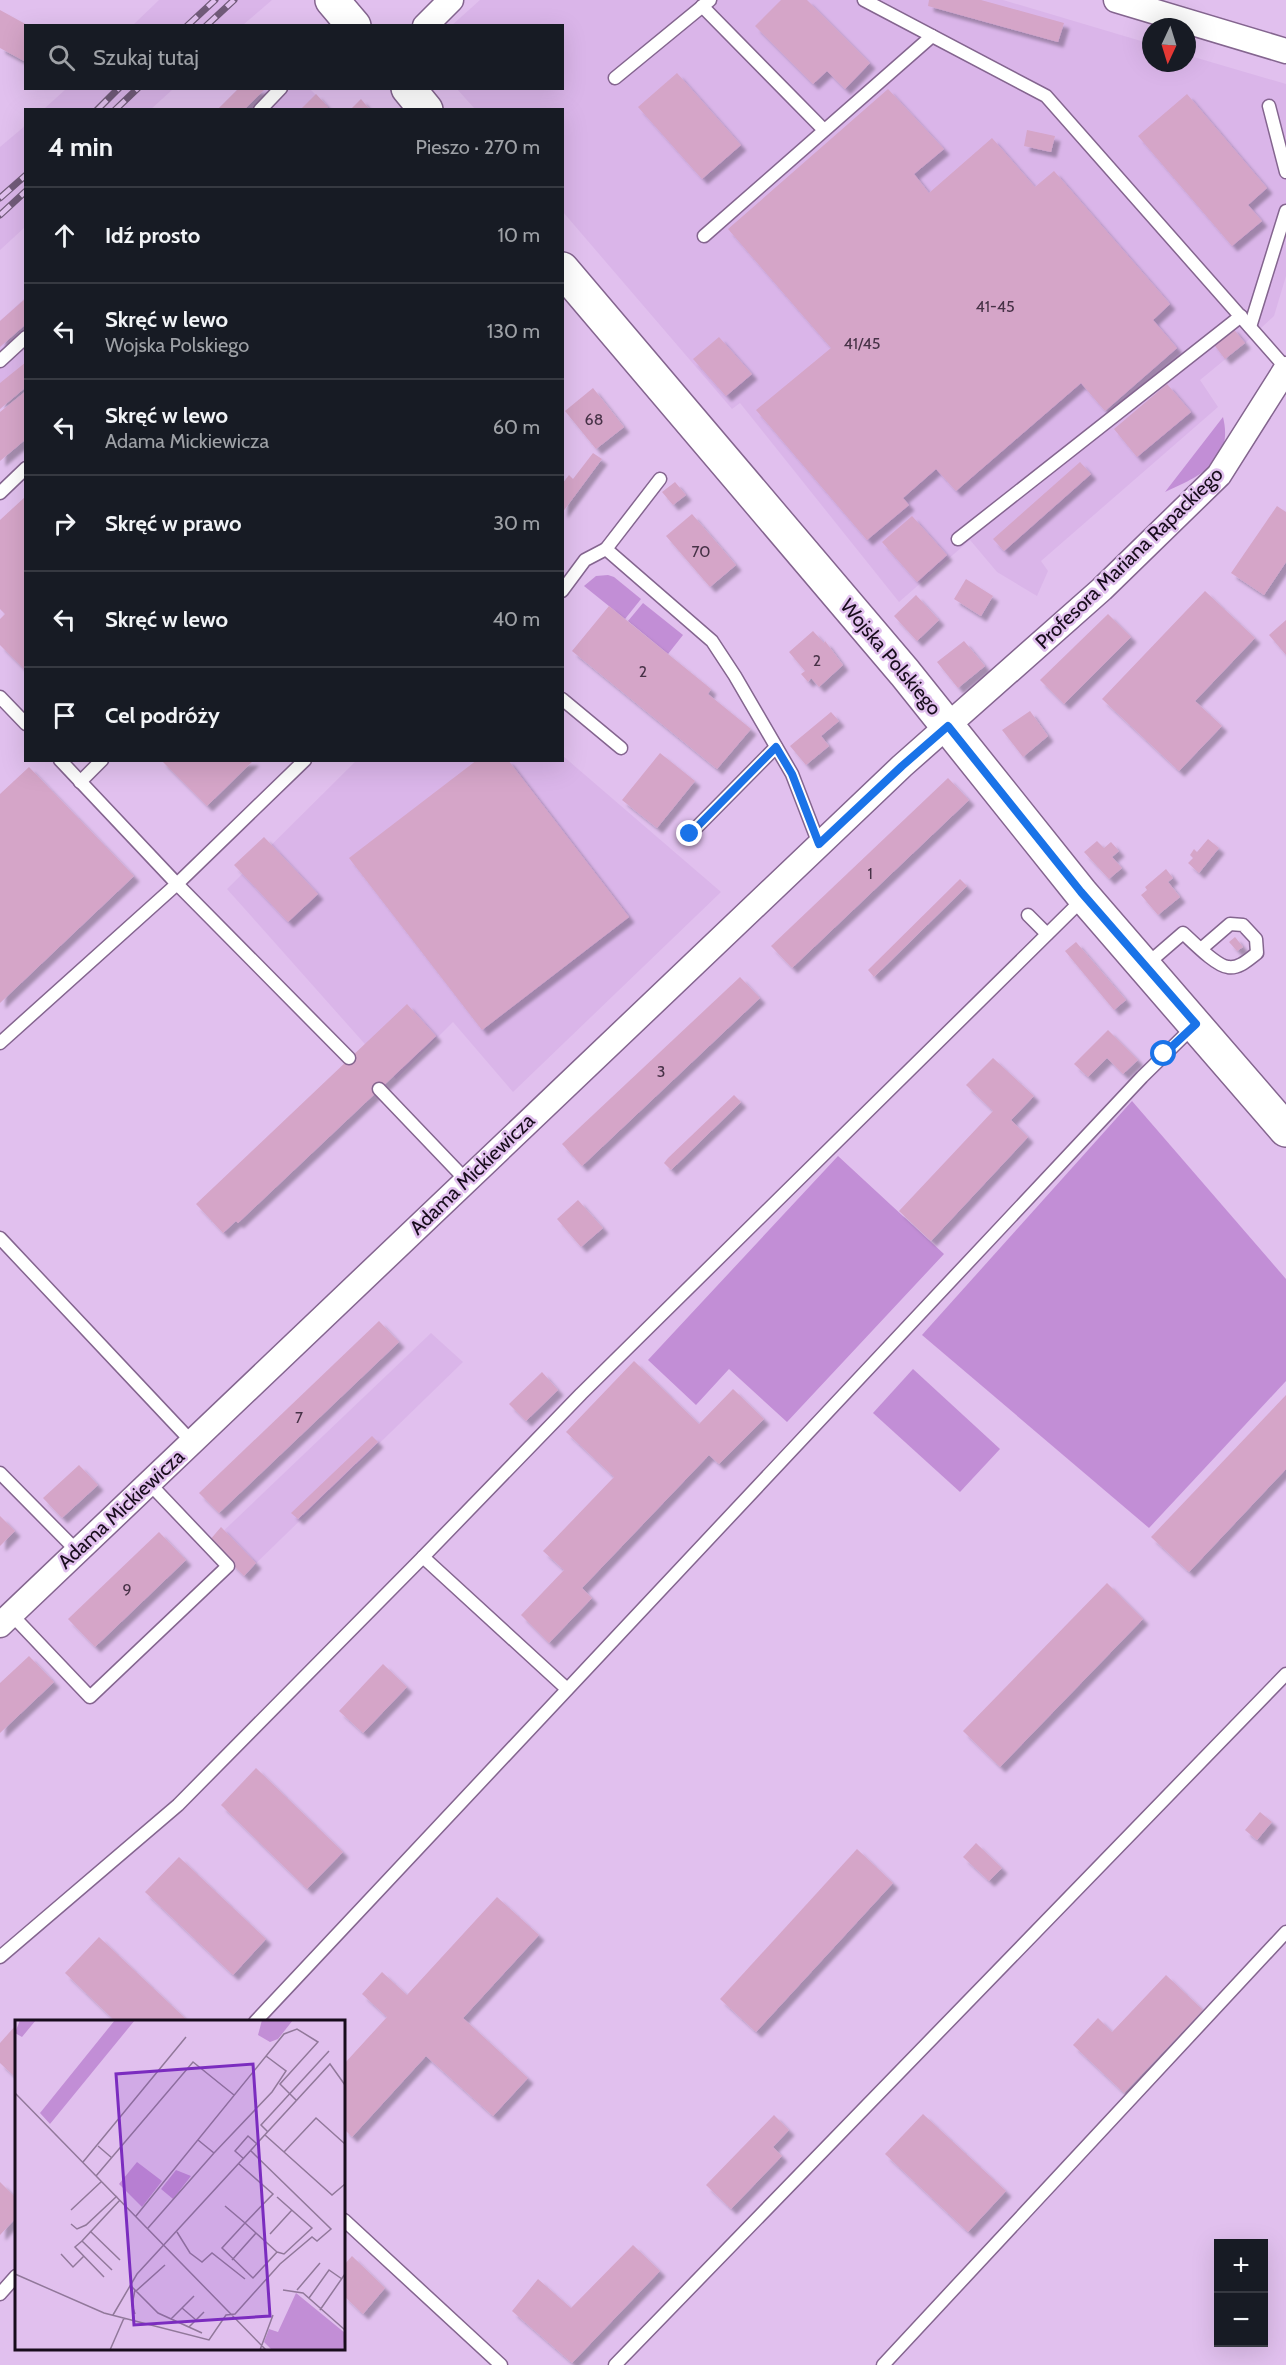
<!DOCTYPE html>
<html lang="pl">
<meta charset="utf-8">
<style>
:root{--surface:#171b24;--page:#242831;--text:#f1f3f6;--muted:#9ea1a6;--line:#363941}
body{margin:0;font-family:Cabin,sans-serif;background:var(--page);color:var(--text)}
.controls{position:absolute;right:18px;bottom:18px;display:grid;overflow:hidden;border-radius:0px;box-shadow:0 6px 24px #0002}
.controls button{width:54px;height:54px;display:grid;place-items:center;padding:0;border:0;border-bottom:2px solid var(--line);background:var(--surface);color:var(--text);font:30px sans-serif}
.compass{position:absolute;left:1142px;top:18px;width:54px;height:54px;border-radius:50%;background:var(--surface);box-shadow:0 6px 24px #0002;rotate:184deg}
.stop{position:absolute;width:18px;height:18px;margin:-14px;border:4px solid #1a73e8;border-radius:50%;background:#fff}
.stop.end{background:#1a73e8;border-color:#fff;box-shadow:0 2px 6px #0008}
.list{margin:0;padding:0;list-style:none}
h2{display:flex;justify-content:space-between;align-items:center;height:78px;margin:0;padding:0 24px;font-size:26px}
h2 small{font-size:20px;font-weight:400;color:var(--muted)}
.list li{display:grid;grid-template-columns:39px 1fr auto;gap:18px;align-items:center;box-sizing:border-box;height:96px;padding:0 24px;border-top:2px solid var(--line)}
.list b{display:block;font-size:22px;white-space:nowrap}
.list p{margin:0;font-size:20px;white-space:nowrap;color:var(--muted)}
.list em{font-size:20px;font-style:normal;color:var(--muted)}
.icon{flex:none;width:33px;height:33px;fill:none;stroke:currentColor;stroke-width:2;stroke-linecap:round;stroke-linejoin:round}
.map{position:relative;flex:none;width:1286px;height:2365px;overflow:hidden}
.search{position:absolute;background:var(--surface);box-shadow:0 6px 24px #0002;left:24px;top:24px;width:540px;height:66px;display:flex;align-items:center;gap:15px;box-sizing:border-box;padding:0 21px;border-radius:0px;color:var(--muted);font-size:22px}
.panel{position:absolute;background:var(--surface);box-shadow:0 6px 24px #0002;left:24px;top:108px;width:540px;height:654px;border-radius:0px}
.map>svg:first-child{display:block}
.built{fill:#dab5e9}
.green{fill:#c28ed6}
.building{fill:#d5a5c8;filter:url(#shadow)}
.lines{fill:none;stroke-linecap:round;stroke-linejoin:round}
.lane-casing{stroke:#84658f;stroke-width:15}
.street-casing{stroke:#84658f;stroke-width:27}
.primary-casing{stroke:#84658f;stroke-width:36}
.lane{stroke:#fff;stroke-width:12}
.street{stroke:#fff;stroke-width:24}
.primary{stroke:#fff;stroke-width:33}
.rail-casing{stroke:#715b79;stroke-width:7}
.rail{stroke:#e1c0ee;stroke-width:4.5;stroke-dasharray:14;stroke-linecap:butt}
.route{stroke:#1a73e8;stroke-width:8}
.labels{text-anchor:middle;stroke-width:5;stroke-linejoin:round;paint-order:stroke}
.number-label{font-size:16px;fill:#473247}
.street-label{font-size:20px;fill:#180c1c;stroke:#e1c0ee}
.inset-road{fill:none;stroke:#91789a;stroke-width:1.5}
.view{fill:#7b2cbf;fill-opacity:0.15;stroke:#7b2cbf;stroke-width:3}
.inset-edge{fill:none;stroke:#180c1c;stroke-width:3}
</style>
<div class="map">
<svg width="1286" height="2365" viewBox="0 0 1286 2365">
<defs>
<filter id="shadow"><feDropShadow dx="5.5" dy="5.5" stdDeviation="1.5" flood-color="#0004"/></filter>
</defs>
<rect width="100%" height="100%" fill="#e1c0ee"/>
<g class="built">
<path d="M159 0H272L243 25H133Z"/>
<path d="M480 0H1003L1151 44V63H1187V55L1286 84V276L1274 316 1245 343 1200 380 1218 407 1041 561 1048 571 1037 596 997 572 970 540 899 602 740 403 732 409 563 212 562 110 475 109 457 89 562 88V26H451Z"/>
<path d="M239 88 310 89 328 107 326 110H217Z"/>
<path d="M66 89 67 88 173 89 151 109H44Z"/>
<path d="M25 126V227L0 250V147Z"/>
<path d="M25 298V387L0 409V321Z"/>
<path d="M563 756 721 892 513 1092 453 1022 396 1079 227 889 356 761 562 760Z"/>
<path d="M431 1333 463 1362 246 1573 214 1540Z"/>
</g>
<g class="green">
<path d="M1223 417C1234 462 1200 476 1165 492Z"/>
<path d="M608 575 614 577 641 599 625 619 584 586 596 576Z"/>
<path d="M643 603 683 635 668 654 628 621Z"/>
<path d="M1132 1101 1286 1279V1381L1149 1528 922 1335Z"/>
<path d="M838 1156 944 1254 787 1422 729 1369 696 1405 648 1360Z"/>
<path d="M913 1369 1000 1449 960 1492 873 1413Z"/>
</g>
<g class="building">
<path d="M781 0H807L870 63 845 89 827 71 813 84 755 26Z"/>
<path d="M929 0H981L1064 23 1058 42 928 6Z"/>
<path d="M0 10 29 26H26V62L0 48Z"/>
<path d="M677 73 741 145 702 179 638 107Z"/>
<path d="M239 88H266L244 110H217Z"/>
<path d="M888 89 944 149 914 174 929 193 992 138 1035 187 1054 171 1170 304 1153 320 1177 348 1105 411 1081 383 956 491 936 469 903 498 909 505 867 540 756 410 831 348 728 229Z"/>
<path d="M316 94 328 107 326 110H300Z"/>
<path d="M1187 94 1267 188 1248 205 1262 221 1232 246 1138 136Z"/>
<path d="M361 99 370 110H350Z"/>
<path d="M1027 130 1055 136 1051 152 1024 146Z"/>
<path d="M26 298V324L0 347V321Z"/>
<path d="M1232 327 1245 343 1225 359 1212 342Z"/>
<path d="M719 337 752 374 726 396 693 359Z"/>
<path d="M26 362V387L0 409V383Z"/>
<path d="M1167 384 1191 412 1137 457 1114 429Z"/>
<path d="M593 388 624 427 596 449 565 411Z"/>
<path d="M26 391V439L0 461V412Z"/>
<path d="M593 453 602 459 562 513V484L569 475 573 479Z"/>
<path d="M1080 462 1091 474 1004 551 993 539Z"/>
<path d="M675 482 686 495 673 505 662 492Z"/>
<path d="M26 496V671L0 645V619L5 614 0 609V520Z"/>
<path d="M1277 506 1286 512V562L1264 595 1231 573Z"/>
<path d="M692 514 736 565 710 587 666 536Z"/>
<path d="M912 516 947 555 917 582 882 542Z"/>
<path d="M966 579 993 596 981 616 954 599Z"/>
<path d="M1205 591 1255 638 1195 701 1222 726 1179 771 1102 699Z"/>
<path d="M916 595 939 620 917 641 894 616Z"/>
<path d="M609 606 711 689 708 694 751 729 717 769 572 651Z"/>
<path d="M1108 614 1131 637 1064 704 1040 680Z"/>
<path d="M1286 620V655L1269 635Z"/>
<path d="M813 631 824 643 825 641 843 665 819 687 811 678 808 682 801 674 805 671 789 652Z"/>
<path d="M964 641 985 666 958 688 937 662Z"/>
<path d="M1030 711 1048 736 1023 757 1002 730Z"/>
<path d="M831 712 839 721 821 736 829 746 806 765 790 746Z"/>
<path d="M660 753 695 781 657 828 622 800Z"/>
<path d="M161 760H254L207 806Z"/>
<path d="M477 760H508L629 917 482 1030 349 858Z"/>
<path d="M29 767 134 876 0 1003V794Z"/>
<path d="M948 778 969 800 792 968 771 946Z"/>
<path d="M264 837 318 894 288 922 234 865Z"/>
<path d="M1208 839 1219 848 1199 873 1188 863 1193 858 1190 855 1194 849 1197 852Z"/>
<path d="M1097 841 1104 848 1111 842 1119 851 1112 857 1122 868 1109 879 1084 852Z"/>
<path d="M1166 869 1173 878 1168 882 1180 897 1158 915 1141 895 1147 890 1145 887Z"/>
<path d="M960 879 967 886 874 977 868 970Z"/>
<path d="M1235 937 1243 947 1237 951 1229 942Z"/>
<path d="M1076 942 1126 1000 1114 1010 1065 951Z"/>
<path d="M740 977 760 998 582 1166 562 1144Z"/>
<path d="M407 1004 436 1036 238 1223 236 1221 223 1233 196 1204Z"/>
<path d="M1108 1030 1138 1060 1123 1074 1107 1058 1088 1077 1074 1064Z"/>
<path d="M993 1058 1034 1096 1011 1120 1028 1137 931 1241 899 1211 993 1111 966 1085Z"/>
<path d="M734 1095 741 1102 671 1170 664 1163 668 1158Z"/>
<path d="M578 1200 603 1228 581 1247 557 1219Z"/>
<path d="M379 1321 399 1342 219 1513 199 1493Z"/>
<path d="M634 1361 699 1424 733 1389 764 1419 719 1464 709 1455 582 1588 592 1598 549 1643 521 1615 564 1570 543 1551 614 1477 566 1432Z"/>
<path d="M542 1372 558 1390 526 1421 509 1404Z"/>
<path d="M1286 1395V1469L1189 1572 1151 1537Z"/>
<path d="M372 1436 378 1442 298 1519 291 1513Z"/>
<path d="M79 1465 98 1485 62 1518 43 1498Z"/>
<path d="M0 1516 15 1531 0 1546Z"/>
<path d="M221 1527 256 1563 244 1576 209 1541Z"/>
<path d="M159 1532 186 1560 95 1647 68 1619Z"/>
<path d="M1107 1583 1143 1619 1000 1767 963 1731Z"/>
<path d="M29 1656 54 1682 0 1733V1683Z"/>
<path d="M383 1664 407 1687 363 1733 339 1711Z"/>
<path d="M256 1768 343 1852 307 1889 221 1805Z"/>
<path d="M1260 1812 1272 1822 1257 1840 1245 1830Z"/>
<path d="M976 1843 1002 1868 989 1881 963 1857Z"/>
<path d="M857 1849 893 1883 756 2032 720 1999Z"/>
<path d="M179 1857 266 1939 233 1975 145 1892Z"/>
<path d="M497 1897 539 1935 463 2018 528 2078 493 2116 426 2056 352 2137 344 2129V2064L387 2017 362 1994 382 1972 407 1995Z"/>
<path d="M99 1937 186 2019 184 2022H116L65 1973Z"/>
<path d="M1166 1975 1203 2010 1124 2093 1073 2045 1098 2018 1112 2032Z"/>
<path d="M16 2025V2078L0 2063V2043Z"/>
<path d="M923 2114 1006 2191 968 2232 885 2154Z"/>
<path d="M774 2115 789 2130 773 2147 782 2156 731 2209 706 2185Z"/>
<path d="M0 2182 16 2198V2218L0 2235Z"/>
<path d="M633 2245 660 2271 572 2363 512 2311 538 2279 571 2308Z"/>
<path d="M352 2256 385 2288 363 2314 344 2296V2265Z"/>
</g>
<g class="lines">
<defs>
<g id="lane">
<path d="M864 0 1046 96 1286 368"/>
<path d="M702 6 824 130"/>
<path d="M615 78 710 0"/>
<path d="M1269 106 1286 172"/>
<path d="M260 110 281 88"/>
<path d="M704 236 932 36"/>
<path d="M1250 327 1286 211"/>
<path d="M0 361 26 337"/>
<path d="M0 493 26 468"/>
<path d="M958 539 1241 316"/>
<path d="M606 549 660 479"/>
<path d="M562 591 585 560 606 549 712 641 735 676 792 774 819 844"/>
<path d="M0 697 26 724"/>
<path d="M562 699 621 748"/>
<path d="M60 760 177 884 349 1058"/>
<path d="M80 782 102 760"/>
<path d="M690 834 776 747"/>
<path d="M1028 915 1047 934"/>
<path d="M1146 965 1183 933C1193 942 1216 966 1228 967 1239 969 1249 959 1257 953L1256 939 1243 925 1230 924 1201 949"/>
<path d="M0 1043 177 884 305 760"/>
<path d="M379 1089 465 1179"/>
<path d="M0 1238 192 1442"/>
<path d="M0 1473 77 1551"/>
<path d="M423 1557 581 1394 1085 897"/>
<path d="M11 1614 90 1697 228 1566 149 1483"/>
<path d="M0 1957 178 1805 423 1557 567 1689"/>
<path d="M255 2022 1142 1077 1195 1025"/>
<path d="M344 2220 501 2365"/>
<path d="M0 2294 16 2276"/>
<path d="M615 2365 1286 1674"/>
<path d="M883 2365 1286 1932"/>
</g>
<g id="street">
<path d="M1116 0 1286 51"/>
<path d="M425 26 451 0"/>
<path d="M0 1625 902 766 1102 589 1219 475 1286 369"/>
</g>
<g id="primary">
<path d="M332 0 354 26"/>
<path d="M408 88 426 110"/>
<path d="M562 269 905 673 1081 893 1286 1130"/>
</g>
</defs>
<use href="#lane" class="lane-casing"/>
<use href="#street" class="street-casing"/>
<use href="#primary" class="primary-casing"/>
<use href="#lane" class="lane"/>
<use href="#street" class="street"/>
<use href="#primary" class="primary"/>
<defs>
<g id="rail">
<path d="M187 26 215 0"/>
<path d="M206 26 234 0"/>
<path d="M97 110 119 88"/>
<path d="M115 110 138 88"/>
<path d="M0 198 26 175"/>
<path d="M0 215 26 191"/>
</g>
</defs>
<use href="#rail" class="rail-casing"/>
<use href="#rail" class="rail"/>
</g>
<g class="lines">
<path class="route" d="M690 834 776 747 792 774 819 844 902 766 948 726 1081 892 1196 1024 1164 1054"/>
</g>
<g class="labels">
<g class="number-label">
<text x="995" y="312">41-45</text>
<text x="862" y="349">41/45</text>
<text x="594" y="425">68</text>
<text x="701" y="557">70</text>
<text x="817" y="666">2</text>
<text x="643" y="677">2</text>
<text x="870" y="879">1</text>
<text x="661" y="1077">3</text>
<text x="299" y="1423">7</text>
<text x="127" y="1595">9</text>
</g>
<g class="street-label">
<text transform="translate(1129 558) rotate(-44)" y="7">Profesora Mariana Rapackiego</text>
<text transform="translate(891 657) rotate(50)" y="7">Wojska Polskiego</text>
<text transform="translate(472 1174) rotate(-44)" y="7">Adama Mickiewicza</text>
<text transform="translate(121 1509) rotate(-43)" y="7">Adama Mickiewicza</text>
</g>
</g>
<g transform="translate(15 2020)">
<rect width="330" height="330" fill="#e1c0ee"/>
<path d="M5 0H21L7 17 0 13ZM100 0H120L35 104 25 93ZM247 0H278L263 19 255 22 243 15ZM122 142 147 161 127 187 104 164ZM161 150 176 156 158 179 146 169ZM281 273 330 313 328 330H257L249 322 254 309 263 312Z" fill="#c28ed6"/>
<path class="inset-road" d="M0 73 251 330M253 112 246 105 314 31M250 115 269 132 301 98 330 124M183 120 199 133 257 72 271 51 251 36M83 126 97 138M269 132 317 175 330 164M229 139 220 131 233 116 242 124M68 142 171 17M81 156 178 42 219 75M210 186 230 203 262 232 238 258 207 228 230 203 258 174 224 144M56 190 87 161M121 196 269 14 282 9 303 22 265 64 282 81M56 204 62 209 71 205 102 176M133 208 199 133M75 211 105 240M162 212 175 233 187 242 197 233 230 259M255 214 277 190M67 221 60 227 89 257M262 232 269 234 297 208 262 177M46 234 58 247 69 236M217 240 241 213M97 250 67 221 105 180M0 254 89 293 194 320 211 295 220 294 265 244 297 217 302 221 316 209 236 131M116 266 143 293 187 313M268 270 288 273 330 310M282 270 305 243M121 271 150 245M294 278 314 250 327 259M167 288 181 300M305 290 330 254M120 294 117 285 120 270M98 295 122 254 315 44 330 65M156 299 179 276M174 307 189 292M95 330 109 298M245 330 258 295"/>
<path class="view" d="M238 44 255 296 119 305 101 54Z"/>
<rect width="330" height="330" class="inset-edge"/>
</g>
</svg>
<div class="controls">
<button>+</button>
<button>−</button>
</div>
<svg class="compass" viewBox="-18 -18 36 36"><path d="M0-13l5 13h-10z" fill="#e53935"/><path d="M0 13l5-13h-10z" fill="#9ea1a6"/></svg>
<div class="stop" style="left:1164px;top:1054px"></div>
<div class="stop end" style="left:690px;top:834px"></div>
<div class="search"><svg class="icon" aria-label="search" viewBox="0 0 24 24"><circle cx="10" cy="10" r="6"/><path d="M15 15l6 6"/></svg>Szukaj tutaj</div>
<section class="panel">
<h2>4 min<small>Pieszo · 270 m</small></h2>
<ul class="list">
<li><svg class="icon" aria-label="ahead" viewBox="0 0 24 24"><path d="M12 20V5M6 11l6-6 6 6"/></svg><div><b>Idź prosto</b></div><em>10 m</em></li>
<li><svg class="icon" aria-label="left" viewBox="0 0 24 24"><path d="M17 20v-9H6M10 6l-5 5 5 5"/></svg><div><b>Skręć w lewo</b><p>Wojska Polskiego</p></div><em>130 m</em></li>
<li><svg class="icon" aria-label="left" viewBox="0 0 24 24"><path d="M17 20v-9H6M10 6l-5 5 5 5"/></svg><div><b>Skręć w lewo</b><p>Adama Mickiewicza</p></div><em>60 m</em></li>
<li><svg class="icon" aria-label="right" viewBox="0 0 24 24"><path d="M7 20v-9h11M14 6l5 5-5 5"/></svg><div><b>Skręć w prawo</b></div><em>30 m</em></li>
<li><svg class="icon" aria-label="left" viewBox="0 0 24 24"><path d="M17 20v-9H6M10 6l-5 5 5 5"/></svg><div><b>Skręć w lewo</b></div><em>40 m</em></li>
<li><svg class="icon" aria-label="arrive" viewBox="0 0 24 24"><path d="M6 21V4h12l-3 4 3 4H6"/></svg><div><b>Cel podróży</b></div></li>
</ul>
</section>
</div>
